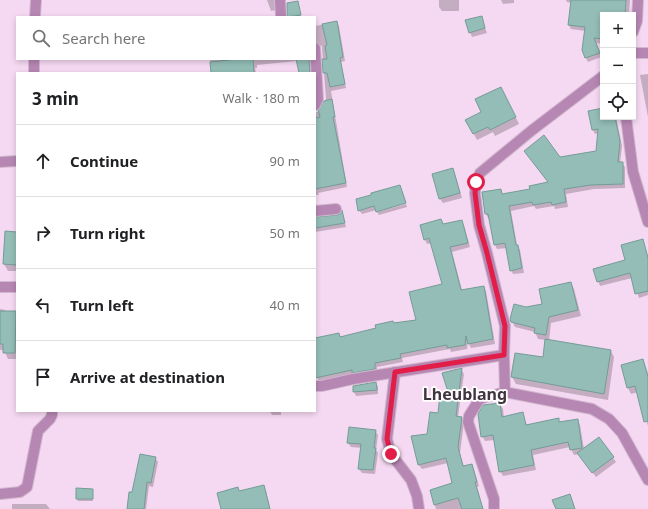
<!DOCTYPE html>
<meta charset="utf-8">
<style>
:root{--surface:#fff;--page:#f2f2f2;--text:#202124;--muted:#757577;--line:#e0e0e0}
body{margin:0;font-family:"Noto Sans",sans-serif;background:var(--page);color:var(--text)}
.controls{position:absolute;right:12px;top:12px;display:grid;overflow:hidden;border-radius:0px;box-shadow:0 2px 6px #0003}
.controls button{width:36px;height:36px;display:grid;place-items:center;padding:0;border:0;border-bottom:1px solid var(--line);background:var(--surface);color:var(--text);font:20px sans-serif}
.stop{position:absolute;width:12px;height:12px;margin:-9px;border:3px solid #e11d48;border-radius:50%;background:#fff}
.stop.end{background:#e11d48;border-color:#fff;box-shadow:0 1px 4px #0008}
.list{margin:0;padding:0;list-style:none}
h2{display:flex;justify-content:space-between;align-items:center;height:52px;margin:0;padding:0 16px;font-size:17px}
h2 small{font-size:13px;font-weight:400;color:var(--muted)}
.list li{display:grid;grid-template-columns:26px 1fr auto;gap:12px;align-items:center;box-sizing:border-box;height:72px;padding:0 16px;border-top:1px solid var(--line)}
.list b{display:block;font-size:15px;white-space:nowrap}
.list em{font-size:13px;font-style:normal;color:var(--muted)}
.icon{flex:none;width:22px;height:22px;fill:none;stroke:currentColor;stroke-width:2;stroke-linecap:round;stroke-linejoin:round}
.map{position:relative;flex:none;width:648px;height:509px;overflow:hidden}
.search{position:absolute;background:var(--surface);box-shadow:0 2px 6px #0003;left:16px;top:16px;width:300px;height:44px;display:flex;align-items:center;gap:10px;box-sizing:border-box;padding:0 14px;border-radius:0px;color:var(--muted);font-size:15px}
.panel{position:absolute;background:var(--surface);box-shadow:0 2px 6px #0003;left:16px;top:72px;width:300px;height:340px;border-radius:0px}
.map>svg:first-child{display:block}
.shadow{fill:#0003}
.building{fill:#93bdb6;stroke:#739d96}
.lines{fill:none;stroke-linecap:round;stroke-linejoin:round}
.minor-casing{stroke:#d1b8ce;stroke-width:12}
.minor{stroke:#b787b4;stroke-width:10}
.route{stroke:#e11d48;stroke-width:5}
.labels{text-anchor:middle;stroke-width:3.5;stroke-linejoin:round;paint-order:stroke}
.quarter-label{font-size:16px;font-weight:bold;fill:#413640;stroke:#fff}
</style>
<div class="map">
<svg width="648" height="509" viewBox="0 0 648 509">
<rect width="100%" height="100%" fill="#f5d8f2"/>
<g class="shadow">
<path d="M267 0H278L276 10 271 11Z"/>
<path d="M439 0H459V11H442L439 7Z"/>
<path d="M501 0H514V3L503 4Z"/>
<path d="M566 0H630L629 15H603V44L596 43 601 57 588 62 586 58 585 31 571 29 569 25 572 3 567 2Z"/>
<path d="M288 4H298L301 16 288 17Z"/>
<path d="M481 17 487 33 472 37 470 32Z"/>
<path d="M337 22 339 26 345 61 341 62 346 88 331 91 347 187 318 193 319 195H315V112H319L326 99 322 48V46L317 45 315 46V26Z"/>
<path d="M210 59H311V73H300L297 61 257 65V68H255L256 73H212Z"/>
<path d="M648 74V117L640 75Z"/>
<path d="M504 94 519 124 495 136 493 132 477 140 467 120 483 112Z"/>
<path d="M603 109V117H616L622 146 620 163H622L625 167V188L594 189 566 194 568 207 555 209 554 206 536 209 534 206 511 211 517 245 520 250 524 273 513 274 511 270 507 248 497 249 495 245 490 218H488L486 214 500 190 503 195 531 190 549 183 560 158 597 152 599 133 595 134 593 130 589 112Z"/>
<path d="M452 169 455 174 462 198 443 203 440 199 433 175Z"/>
<path d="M400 186 406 202 362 214 359 210Z"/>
<path d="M406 204 407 207 379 215 377 212Z"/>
<path d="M342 212 346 227 315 232V218L341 215Z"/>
<path d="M461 221 464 225 470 247 452 252 462 290 483 287 486 291 495 344 471 348 468 342 467 349 451 352 450 349 402 358 403 362 377 367V373L319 382 315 372V339L339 334 341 338 394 324 417 320 444 285 432 243 427 244 425 240 444 225Z"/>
<path d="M17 233V271H8L4 264Z"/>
<path d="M642 240 648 256V295L639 298 632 278 600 286 594 269 626 261Z"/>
<path d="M571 283 574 289 581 316 551 323 549 341 611 351 614 357 608 400 516 384 512 377 516 354 544 358 546 340 538 339 535 332 515 327 512 321 526 308 543 304Z"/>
<path d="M0 309 5 310 7 312H15L17 315V359H8L4 350H0Z"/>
<path d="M643 360 648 373V426L638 392 631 394 628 388 622 366Z"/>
<path d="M461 369 464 374 458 417H462L464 422 460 453 464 467 472 465 474 470 479 486 477 487 483 509H436L431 490 454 484 448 463 422 469 419 465 428 435 439 415 450 396Z"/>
<path d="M376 383 378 387V394L356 396 354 391Z"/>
<path d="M500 404 503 409 504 418 522 413 527 425 558 419 560 423 577 420 580 425 584 449 599 438 616 462 596 477 579 454 574 455 570 447 533 455 536 470 503 476 500 471 494 440 485 441 482 436Z"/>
<path d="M270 411H281V415H272Z"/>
<path d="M375 431 378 435 376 450 378 453 375 474 362 473 359 469 362 448 351 447 348 443Z"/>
<path d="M155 458 158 462 153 487 149 486 146 509H128L133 493Z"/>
<path d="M263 486 266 491 270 509H222L239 492Z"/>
<path d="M92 490 93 501H78L77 499Z"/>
<path d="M12 504H46L50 509H12Z"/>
</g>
<g class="building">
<path d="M571 0H626L625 15H603V39L594 38 600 53 585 58 582 50 585 27 568 25Z"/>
<path d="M298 1 301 15 287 17V3Z"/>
<path d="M482 16 485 28 469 33 465 20Z"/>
<path d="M337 21 343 57 340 58 345 84 330 87 327 73H323L322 59H327L325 46 327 45 322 24Z"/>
<path d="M239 59H253L254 73H211L210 62Z"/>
<path d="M296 59H309L310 73H299Z"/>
<path d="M501 87 516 117 490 130 488 127 473 134 465 120 481 112 475 99Z"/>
<path d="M332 99 335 117H333L346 183 315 189V118L320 117 318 110 324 101Z"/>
<path d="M603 108V117H615L620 141 618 162H623V184L591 185 564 189 566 202 552 205 551 202 533 205 532 202 509 206 516 245H518L522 268 510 271 505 243 494 245 488 214H485L482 192 501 189 502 194 530 189 529 186 548 182 524 151 544 135 560 157 596 151 598 129 592 130 588 111Z"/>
<path d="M453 168 460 193 439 199 432 174Z"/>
<path d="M400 185 406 203 376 212 374 206 358 211 356 199 371 195V193Z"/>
<path d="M342 210 345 223 315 228V217L337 215 340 214Z"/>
<path d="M441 219 443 224 462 220 468 243 450 247 461 290 484 286 493 339 468 344 466 336 465 345 447 348V345L400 354 401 358 375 363V369L352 373V370L315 378V338L339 333 340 337 376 328 375 325 393 321 394 323 416 320 409 292 442 284 429 238 424 240 420 225Z"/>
<path d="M5 231 17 232V265L3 264Z"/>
<path d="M643 239 648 258V291L635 294 630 273 597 282 593 269 625 260 621 245Z"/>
<path d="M571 282 578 310 549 317 546 335 534 333 535 328 511 322 510 319 514 304 526 307 542 304 539 289Z"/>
<path d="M0 311H16L15 353H3V344H0Z"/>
<path d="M545 339 611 350 604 394 511 377 515 353 543 357Z"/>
<path d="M643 359 648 377V421L644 422 635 386 627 388 621 365Z"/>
<path d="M462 368 456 416 462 417 458 447 463 466 472 464 477 482H475L483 509H462L458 498 434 505 430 490 452 483 446 458 418 465 411 436 427 434 430 412 438 413 440 394 449 395 442 373Z"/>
<path d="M376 382 377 390 353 392V386Z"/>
<path d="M500 403 502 417 523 412 526 425 559 418V422L578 419 582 448 570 450 568 442 531 450 534 465 499 472 493 435 481 437 478 414 483 405Z"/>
<path d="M349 427 376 430 374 448H376L373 470 358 469 361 444 347 443Z"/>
<path d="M599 437 614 457 592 473 577 453Z"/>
<path d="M140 454 156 457 151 483 147 482 144 509H127L129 492H132Z"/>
<path d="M264 485 270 509H221L217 493 238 487 239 491Z"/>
<path d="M76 488 93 489V499H76Z"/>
<path d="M570 494 575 509H556L552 500Z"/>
</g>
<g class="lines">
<defs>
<g id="minor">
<path d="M280 0 281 17"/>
<path d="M35 17 36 0"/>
<path d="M633 32 637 21 638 0"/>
<path d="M315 48 318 99 315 105"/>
<path d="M633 53H648"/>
<path d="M34 59V73"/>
<path d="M626 117 633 172 648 222"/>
<path d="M0 162 17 161"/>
<path d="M315 211 336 209"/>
<path d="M0 287H17"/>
<path d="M395 372 387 439 391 454 411 480 417 496 419 509"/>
<path d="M315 386H322L353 379 504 355"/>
<path d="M505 392 504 355 505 326 487 253 479 225 475 193 476 182 480 173 531 131 603 76"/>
<path d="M0 494 20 492 27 487 38 431 50 419 52 415V411"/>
<path d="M494 509V499L468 422 469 416 479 400 483 398 505 392 592 409 609 419 622 433 648 480"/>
</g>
</defs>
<use href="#minor" class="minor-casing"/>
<use href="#minor" class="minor"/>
</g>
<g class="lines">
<path class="route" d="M391 454 387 439 395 372 504 355 505 326 487 253 479 225 475 193 476 182"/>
</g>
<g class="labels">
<g class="quarter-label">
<text x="465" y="400">Lheublang</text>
</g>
</g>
</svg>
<div class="controls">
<button>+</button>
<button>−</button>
<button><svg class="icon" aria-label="locate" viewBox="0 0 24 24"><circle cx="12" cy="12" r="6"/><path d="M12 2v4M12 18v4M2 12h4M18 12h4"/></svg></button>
</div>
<div class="stop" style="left:476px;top:182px"></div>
<div class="stop end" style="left:391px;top:454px"></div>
<div class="search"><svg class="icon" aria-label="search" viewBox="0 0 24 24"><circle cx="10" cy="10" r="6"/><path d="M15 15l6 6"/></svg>Search here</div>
<section class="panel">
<h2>3 min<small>Walk · 180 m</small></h2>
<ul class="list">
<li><svg class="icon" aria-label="ahead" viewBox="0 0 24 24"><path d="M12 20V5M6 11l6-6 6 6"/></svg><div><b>Continue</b></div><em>90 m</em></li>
<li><svg class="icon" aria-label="right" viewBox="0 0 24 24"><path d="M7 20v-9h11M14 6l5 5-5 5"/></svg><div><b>Turn right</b></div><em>50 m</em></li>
<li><svg class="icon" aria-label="left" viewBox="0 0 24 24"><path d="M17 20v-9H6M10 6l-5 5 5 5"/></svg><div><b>Turn left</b></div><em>40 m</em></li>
<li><svg class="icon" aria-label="arrive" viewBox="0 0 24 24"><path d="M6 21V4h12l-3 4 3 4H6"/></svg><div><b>Arrive at destination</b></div></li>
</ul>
</section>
</div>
